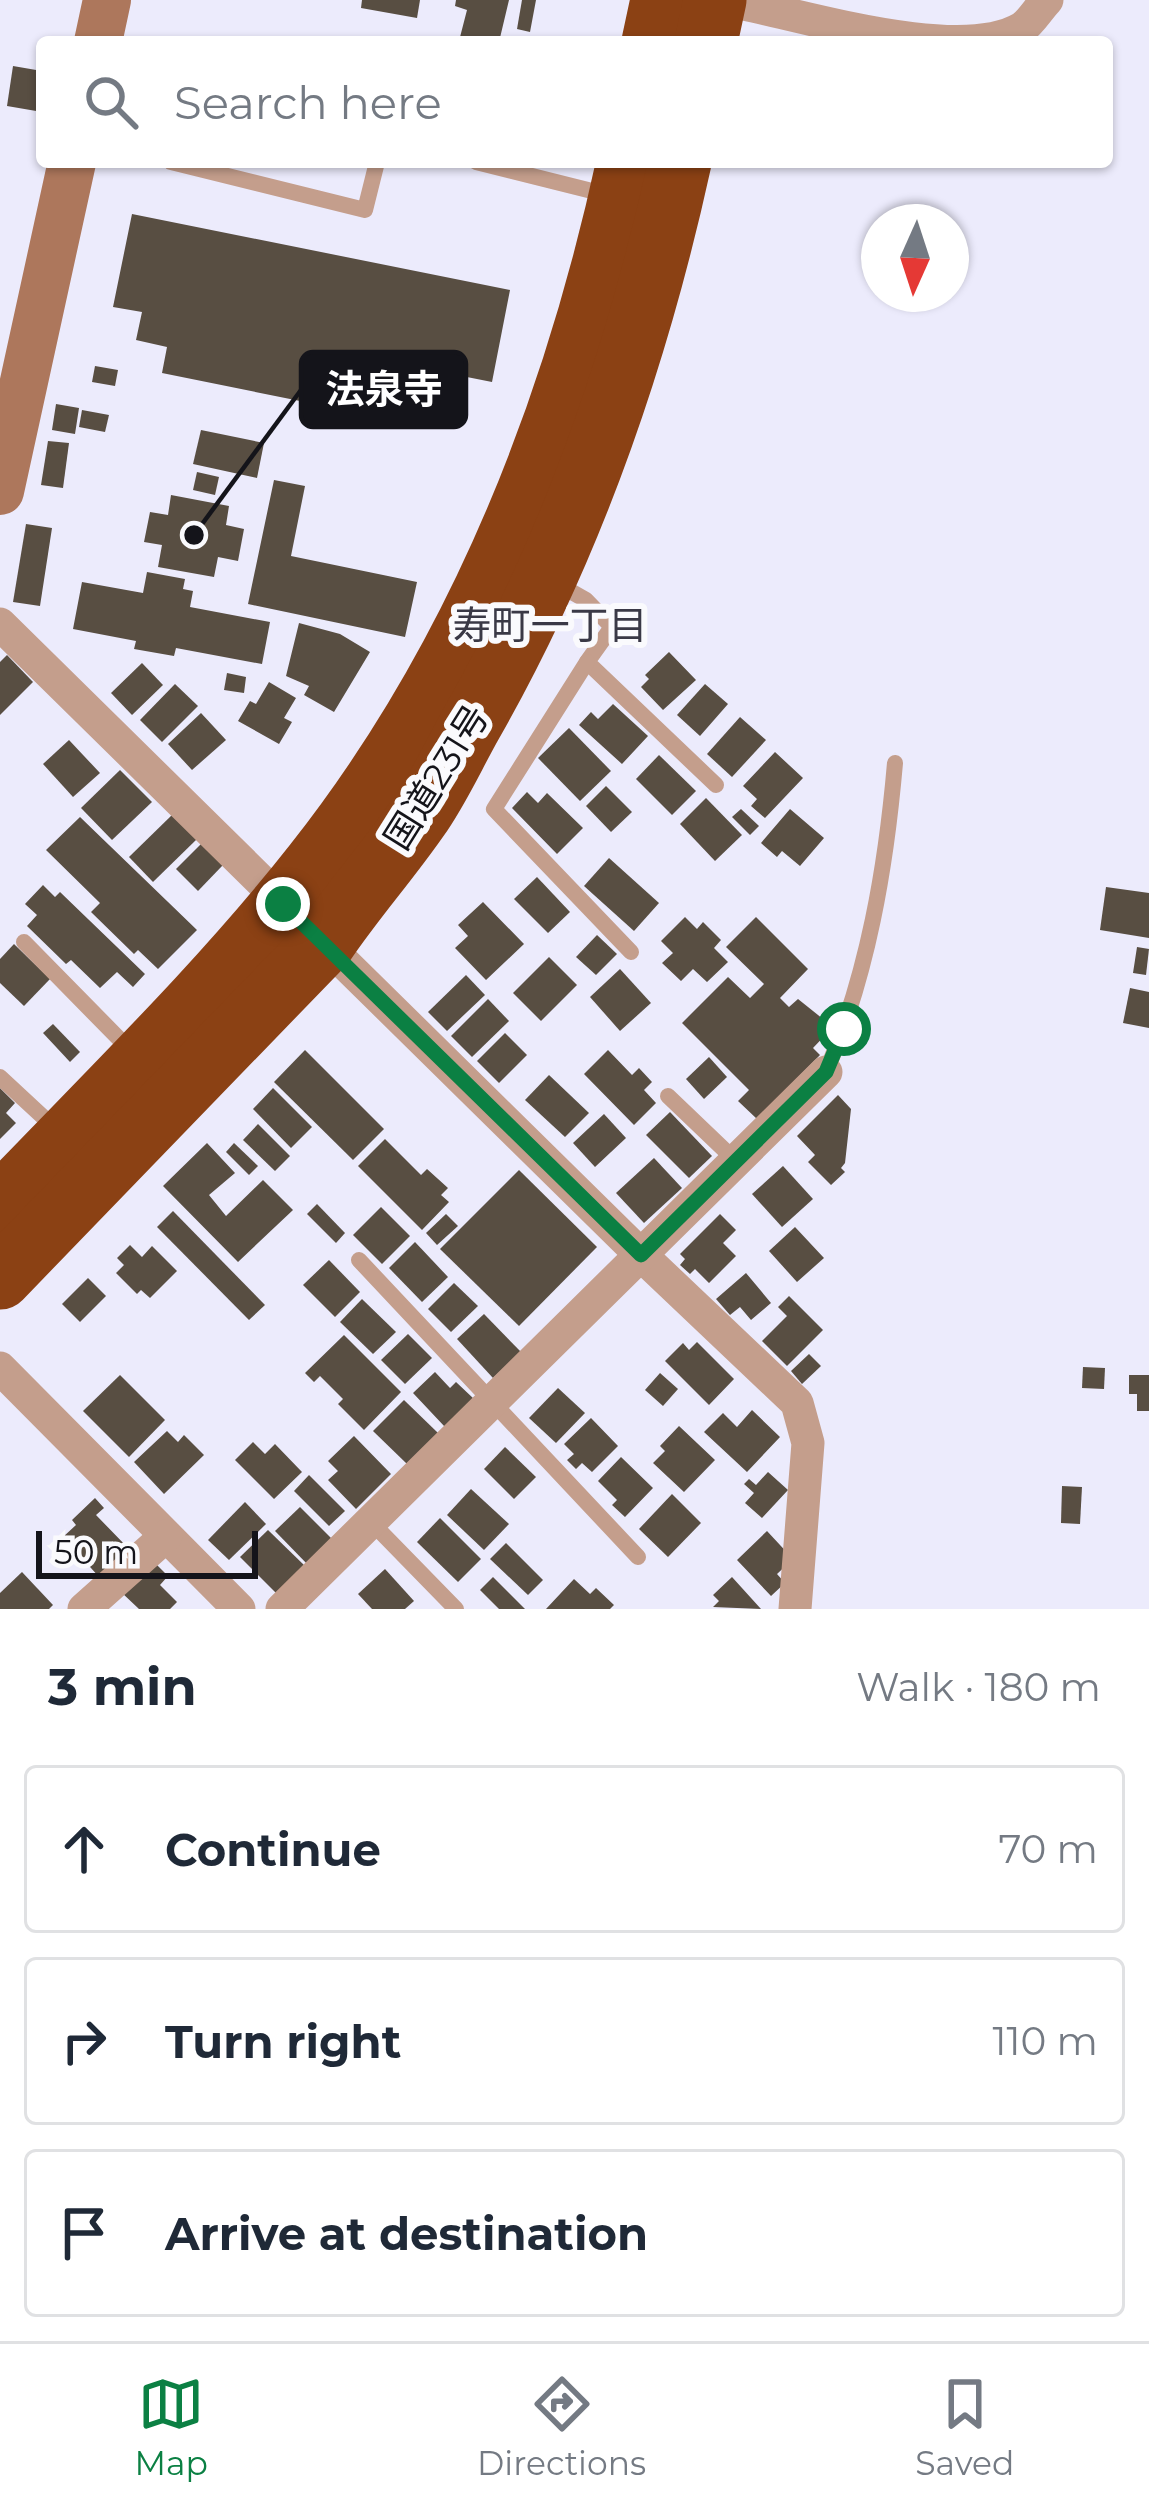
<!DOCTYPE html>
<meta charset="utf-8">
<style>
:root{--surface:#fff;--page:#f2f2f3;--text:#1f2937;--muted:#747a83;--line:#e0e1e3;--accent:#0b8043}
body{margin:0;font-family:Montserrat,"Noto Sans JP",sans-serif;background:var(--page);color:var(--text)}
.compass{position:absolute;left:861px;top:204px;width:108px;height:108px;border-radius:50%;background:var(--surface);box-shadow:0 3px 9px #0004;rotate:183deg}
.scale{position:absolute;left:36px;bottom:30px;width:222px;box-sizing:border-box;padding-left:12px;border:6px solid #14141a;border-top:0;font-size:33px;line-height:42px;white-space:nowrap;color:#14141a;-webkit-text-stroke:9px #fafafd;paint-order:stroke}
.stop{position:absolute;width:36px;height:36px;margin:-27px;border:9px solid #0b8043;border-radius:50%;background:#fff}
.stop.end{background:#0b8043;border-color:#fff;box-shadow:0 3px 12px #0008}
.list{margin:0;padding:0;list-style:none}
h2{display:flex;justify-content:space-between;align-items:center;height:156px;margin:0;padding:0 48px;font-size:51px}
h2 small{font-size:39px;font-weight:400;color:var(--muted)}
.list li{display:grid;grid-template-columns:78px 1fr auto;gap:36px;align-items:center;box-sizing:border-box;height:168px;margin:0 24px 24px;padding:0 24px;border:3px solid var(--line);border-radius:12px}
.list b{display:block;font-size:45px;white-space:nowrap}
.list em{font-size:39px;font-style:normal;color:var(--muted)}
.icon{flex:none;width:66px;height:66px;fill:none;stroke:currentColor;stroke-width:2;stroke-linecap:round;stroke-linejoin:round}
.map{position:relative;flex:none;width:1149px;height:1609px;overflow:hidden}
.search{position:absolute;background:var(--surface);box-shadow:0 3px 9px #0004;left:36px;right:36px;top:36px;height:132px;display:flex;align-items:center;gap:30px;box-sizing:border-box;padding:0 42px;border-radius:12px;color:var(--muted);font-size:45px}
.sheet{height:732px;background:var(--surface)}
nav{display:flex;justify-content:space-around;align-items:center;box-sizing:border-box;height:168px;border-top:3px solid var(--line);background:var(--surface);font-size:33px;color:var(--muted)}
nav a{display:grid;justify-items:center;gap:6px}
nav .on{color:var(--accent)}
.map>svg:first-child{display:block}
.building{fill:#584e42}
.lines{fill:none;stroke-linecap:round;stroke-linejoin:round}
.lane{stroke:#c49e8c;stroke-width:16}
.street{stroke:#c49e8c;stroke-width:33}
.secondary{stroke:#ad775c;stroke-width:48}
.highway{stroke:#8b4114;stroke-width:63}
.route{stroke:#0b8043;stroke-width:15}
.labels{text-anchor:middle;stroke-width:12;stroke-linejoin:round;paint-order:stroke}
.street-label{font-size:36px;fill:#14141a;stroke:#fafafd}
.neighbourhood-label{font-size:39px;fill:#3a3946;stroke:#fafafd}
.leader{fill:none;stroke:#14141a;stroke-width:4.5}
.callout-dot{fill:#14141a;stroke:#fafafd;stroke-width:4.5}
.callout{fill:#14141a;stroke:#14141a;stroke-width:4.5}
.callout-label{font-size:39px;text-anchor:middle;font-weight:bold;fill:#fff}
</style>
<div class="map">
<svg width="1149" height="1609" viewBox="0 0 1149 1609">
<rect width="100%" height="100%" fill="#ecebfc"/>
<g class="building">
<path d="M362 0H420L417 18 361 8Z"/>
<path d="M456 0H509L499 42 459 41 467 10 455 6Z"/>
<path d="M522 0H536L530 32 517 29Z"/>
<path d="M13 66 42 71V112L7 106Z"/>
<path d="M132 214 510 290 492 382 331 350 320 405 162 373 167 347 136 340 142 312 113 307Z"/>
<path d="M95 366 118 370 115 386 92 382Z"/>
<path d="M56 404 79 408 75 434 52 430Z"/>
<path d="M82 410 109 415 105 432 79 427Z"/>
<path d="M201 430 264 443 257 478 193 464Z"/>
<path d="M48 441 69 443 63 488 41 485Z"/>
<path d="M197 472 219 477 215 495 193 490Z"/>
<path d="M274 480 305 486 291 556 417 582 405 637 248 604Z"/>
<path d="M171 495 229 506 226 525 244 529 238 561 218 557 214 577 158 567 162 545 144 542 150 512 168 515Z"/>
<path d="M26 524 52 528 40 606 13 602Z"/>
<path d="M147 572 185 579 183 589 193 591 190 607 270 622 262 664 176 648 174 656 134 649 136 641 73 629 82 582 143 593Z"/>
<path d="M299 623 340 634 370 652 334 712 304 695 309 686 286 676Z"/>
<path d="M669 652 696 680 663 710 641 687 649 679 645 675Z"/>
<path d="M7 655 33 682 0 715V662Z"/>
<path d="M142 663 163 685 132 715 111 693Z"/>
<path d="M227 673 246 677 244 693 224 690Z"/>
<path d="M269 682 296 698 284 718 292 722 279 744 238 721 250 701 256 704Z"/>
<path d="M175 684 198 706 162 742 140 720Z"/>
<path d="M705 684 728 704 700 736 677 715Z"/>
<path d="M613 704 648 736 622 764 579 725 591 712 598 719Z"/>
<path d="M201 713 226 740 192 770 168 744Z"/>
<path d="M740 717 766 740 732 777 707 754Z"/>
<path d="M569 728 611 771 580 801 538 758Z"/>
<path d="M69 740 100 773 73 797 43 764Z"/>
<path d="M775 752 803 778 765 818 751 806 757 799 743 786Z"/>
<path d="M659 755 696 791 672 815 636 779Z"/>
<path d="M120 770 152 802 112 840 81 808Z"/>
<path d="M606 786 632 812 611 832 586 806Z"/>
<path d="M527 792 538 803 547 793 583 828 557 854 512 808Z"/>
<path d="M706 798 742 835 715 861 680 824Z"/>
<path d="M741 809 759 826 750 835 732 817Z"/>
<path d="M790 809 824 838 800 866 782 851 777 857 761 843Z"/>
<path d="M173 814 197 839 153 882 129 857Z"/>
<path d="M80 817 197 930 158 969 138 950 134 954 91 912 100 903 46 850Z"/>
<path d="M201 844 223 865 198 891 176 869Z"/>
<path d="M609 858 659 903 634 931 584 886Z"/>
<path d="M537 877 570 912 548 933 514 899Z"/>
<path d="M43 885 55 897 60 892 145 974 133 987 117 972 100 988 71 960 66 964 27 926 37 915 25 904Z"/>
<path d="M1106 887 1149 893V938L1100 930Z"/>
<path d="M483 902 524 944 486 980 455 948 468 936 458 925Z"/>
<path d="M685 917 697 929 703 922 721 940 714 948 728 962 707 982 693 969 681 981 662 963 673 953 661 941Z"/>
<path d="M756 917 808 969 780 998 789 1007 798 999 833 1027 813 1048 820 1055 757 1119 738 1101 749 1090 682 1023 728 977 750 998 764 984 726 947Z"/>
<path d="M597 935 617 954 596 975 576 957Z"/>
<path d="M14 944 50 979 24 1006 0 983V959Z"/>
<path d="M1137 947 1149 949 1146 975 1133 973Z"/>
<path d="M549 957 577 985 541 1021 513 993Z"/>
<path d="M620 969 651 1003 620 1031 590 997Z"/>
<path d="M466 975 485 995 447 1031 428 1012Z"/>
<path d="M1130 988 1149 992V1028L1123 1023Z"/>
<path d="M488 999 509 1021 472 1057 451 1036Z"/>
<path d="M53 1024 80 1052 70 1062 43 1033Z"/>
<path d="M505 1033 527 1055 499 1083 477 1061Z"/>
<path d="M305 1050 384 1129 353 1160 274 1082Z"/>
<path d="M608 1050 632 1075 639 1068 652 1082 644 1090 656 1103 634 1125 584 1074Z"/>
<path d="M709 1057 727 1077 704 1099 686 1079Z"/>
<path d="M549 1075 589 1113 565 1137 525 1100Z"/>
<path d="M0 1088 15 1103 6 1113 16 1123 0 1139Z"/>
<path d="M273 1088 312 1127 291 1148 253 1109Z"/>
<path d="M838 1095 851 1109 845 1163 841 1168 845 1172 831 1185 808 1162 815 1155 797 1136Z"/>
<path d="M670 1112 712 1156 689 1178 646 1135Z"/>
<path d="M604 1114 626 1138 595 1167 573 1143Z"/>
<path d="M258 1124 290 1156 275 1171 243 1140Z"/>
<path d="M385 1139 421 1175 427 1169 448 1188 441 1195 449 1202 422 1230 358 1166Z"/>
<path d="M207 1143 235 1173 209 1195 226 1216 263 1180 293 1210 238 1262 163 1186Z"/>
<path d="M234 1143 258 1166 249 1175 226 1152Z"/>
<path d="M654 1158 682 1188 644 1223 616 1193Z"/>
<path d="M783 1166 813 1199 782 1227 752 1194Z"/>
<path d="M519 1170 597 1247 519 1326 440 1249Z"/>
<path d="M317 1204 345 1233 336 1243 307 1214Z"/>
<path d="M381 1207 410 1236 382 1264 353 1235Z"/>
<path d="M173 1211 265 1305 249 1320 157 1227Z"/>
<path d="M446 1214 458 1226 437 1245 426 1233Z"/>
<path d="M720 1214 736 1230 723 1243 736 1256 709 1283 695 1269 690 1274 680 1265 685 1259 680 1254Z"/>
<path d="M795 1227 824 1258 797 1282 769 1251Z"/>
<path d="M415 1242 448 1277 422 1302 389 1268Z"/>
<path d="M130 1245 142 1257 152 1246 177 1271 150 1298 141 1290 137 1294 116 1273 124 1265 117 1258Z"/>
<path d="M329 1260 360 1292 335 1317 303 1285Z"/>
<path d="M746 1273 771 1303 751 1320 740 1307 730 1315 716 1299Z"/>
<path d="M88 1278 106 1296 80 1322 62 1304Z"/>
<path d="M454 1283 478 1306 451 1332 428 1309Z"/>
<path d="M789 1296 823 1330 787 1366 762 1341 787 1316 778 1307Z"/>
<path d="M362 1299 396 1332 373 1354 340 1322Z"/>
<path d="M484 1314 521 1352 493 1378 457 1339Z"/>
<path d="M408 1334 432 1358 405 1384 381 1360Z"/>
<path d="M344 1335 401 1392 364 1430 338 1404 343 1399 320 1376 314 1382 305 1373Z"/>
<path d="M697 1342 734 1379 709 1405 665 1361 683 1343 689 1350Z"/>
<path d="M809 1354 821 1366 802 1384 791 1371Z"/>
<path d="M1083 1367 1105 1368 1104 1389 1082 1388Z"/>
<path d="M435 1372 450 1388 456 1382 474 1399 445 1427 413 1393Z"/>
<path d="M660 1373 678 1389 663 1406 645 1390Z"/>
<path d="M120 1375 165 1420 129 1457 83 1411Z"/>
<path d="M1129 1375H1149V1411H1137V1394H1129Z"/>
<path d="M558 1388 585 1413 556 1443 529 1418Z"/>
<path d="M404 1400 438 1433 407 1464 373 1431Z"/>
<path d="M752 1410 780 1437 747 1472 704 1432 723 1413 737 1427Z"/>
<path d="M591 1418 618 1446 592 1472 582 1463 576 1469 567 1460 574 1454 564 1444Z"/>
<path d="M679 1426 715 1460 684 1492 653 1463 665 1451 660 1446Z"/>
<path d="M167 1431 178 1442 184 1435 204 1455 164 1494 134 1462Z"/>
<path d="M354 1436 391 1474 356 1509 328 1480 338 1471 328 1461Z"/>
<path d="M253 1442 265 1454 275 1444 302 1472 274 1499 235 1460Z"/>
<path d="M505 1447 536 1477 514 1499 484 1469Z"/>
<path d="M621 1457 653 1488 625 1517 612 1505 617 1500 598 1481Z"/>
<path d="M768 1472 788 1490 762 1518 745 1503 754 1493 744 1484 749 1479 756 1485Z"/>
<path d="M309 1475 345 1511 329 1526 294 1491Z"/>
<path d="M1062 1486 1082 1487 1080 1524 1061 1523Z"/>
<path d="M471 1489 509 1524 484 1550 447 1515Z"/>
<path d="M672 1494 701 1523 668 1557 639 1529Z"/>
<path d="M95 1498 104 1508 96 1515 130 1550 100 1578 63 1537 76 1525 72 1520Z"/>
<path d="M245 1502 266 1524 229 1560 208 1540Z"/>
<path d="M300 1507 335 1542 310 1567 275 1531Z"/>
<path d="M440 1518 481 1559 458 1582 417 1542Z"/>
<path d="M268 1530 306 1567 278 1595 240 1557Z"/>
<path d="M767 1531 793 1559 777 1574 785 1583 771 1596 737 1560Z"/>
<path d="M506 1543 543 1580 528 1595 490 1559Z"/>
<path d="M153 1561 168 1576 160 1585 177 1602 170 1609H139L121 1592Z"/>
<path d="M385 1569 414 1601 405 1609H372L358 1594Z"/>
<path d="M22 1572 53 1605 49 1609H0V1593Z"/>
<path d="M493 1577 525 1609H499L480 1590Z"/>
<path d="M732 1577 761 1609 713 1607 719 1601 713 1595Z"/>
<path d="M574 1579 590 1594 596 1588 614 1605 610 1609H546Z"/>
</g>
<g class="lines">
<g class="lane">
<path d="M171 162 365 210 377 162"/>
<path d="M476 162 608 195"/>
<path d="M556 583 586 600 612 627 587 662 716 785"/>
<path d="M587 662 494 809 631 952"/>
<path d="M24 942 133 1053"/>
<path d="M826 1072C868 974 886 867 895 763"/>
<path d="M0 1077 56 1129"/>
<path d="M668 1096 736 1161"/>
<path d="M359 1260 638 1557"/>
<path d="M371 1522 456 1609"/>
</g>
<g class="street">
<path d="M725 0C796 13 958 66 1022 28 1031 22 1039 8 1047 0"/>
<path d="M0 624 641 1255 797 1403 808 1443 795 1609"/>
<path d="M0 1368 239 1609"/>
<path d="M84 1609 166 1536"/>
<path d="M282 1609 826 1072"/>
</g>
<g class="secondary">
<path d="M98 42 107 0"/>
<path d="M0 491 72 162"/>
</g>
<g class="highway">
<path d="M653 42 662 0"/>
<path d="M706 42 715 0"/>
<path d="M0 1206C107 1094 220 985 315 864 477 659 573 416 628 162"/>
<path d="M0 1278 324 943C353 900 387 862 417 819 438 790 453 756 471 724 571 549 637 358 680 162"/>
</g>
</g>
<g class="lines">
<path class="route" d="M283 904 641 1255 826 1072 844 1029"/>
</g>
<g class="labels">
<g class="street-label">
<text transform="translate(436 777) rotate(-58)" y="13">国道231号</text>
</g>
<g class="neighbourhood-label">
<text x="550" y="639">寿町一丁目</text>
</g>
</g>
<path class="leader" d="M194 535L301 390"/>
<circle class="callout-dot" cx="194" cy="535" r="12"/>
<rect class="callout" x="301" y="352" width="165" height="75" rx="12"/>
<g class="callout-label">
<text x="384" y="403">法泉寺</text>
</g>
</svg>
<svg class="compass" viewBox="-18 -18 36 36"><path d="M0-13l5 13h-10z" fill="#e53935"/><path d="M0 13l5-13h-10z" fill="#747a83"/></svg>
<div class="scale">50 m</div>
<div class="stop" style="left:844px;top:1029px"></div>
<div class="stop end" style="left:283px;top:904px"></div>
<div class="search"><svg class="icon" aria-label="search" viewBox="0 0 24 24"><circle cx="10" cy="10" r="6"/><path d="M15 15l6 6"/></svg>Search here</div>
</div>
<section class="sheet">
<h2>3 min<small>Walk · 180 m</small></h2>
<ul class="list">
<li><svg class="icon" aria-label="ahead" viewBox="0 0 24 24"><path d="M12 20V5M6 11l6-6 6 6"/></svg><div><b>Continue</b></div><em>70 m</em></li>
<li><svg class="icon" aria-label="right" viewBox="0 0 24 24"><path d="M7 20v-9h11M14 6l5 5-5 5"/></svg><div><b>Turn right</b></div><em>110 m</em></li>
<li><svg class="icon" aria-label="arrive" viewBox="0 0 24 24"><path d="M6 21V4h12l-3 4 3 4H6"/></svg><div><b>Arrive at destination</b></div></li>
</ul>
</section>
<nav>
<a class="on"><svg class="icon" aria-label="map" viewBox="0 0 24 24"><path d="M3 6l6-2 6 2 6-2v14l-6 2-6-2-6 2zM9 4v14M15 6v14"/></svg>Map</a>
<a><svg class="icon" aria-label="directions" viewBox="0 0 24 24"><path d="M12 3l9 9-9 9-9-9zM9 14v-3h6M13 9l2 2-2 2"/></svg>Directions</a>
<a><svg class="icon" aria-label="saved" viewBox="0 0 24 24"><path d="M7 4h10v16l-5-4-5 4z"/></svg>Saved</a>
</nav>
